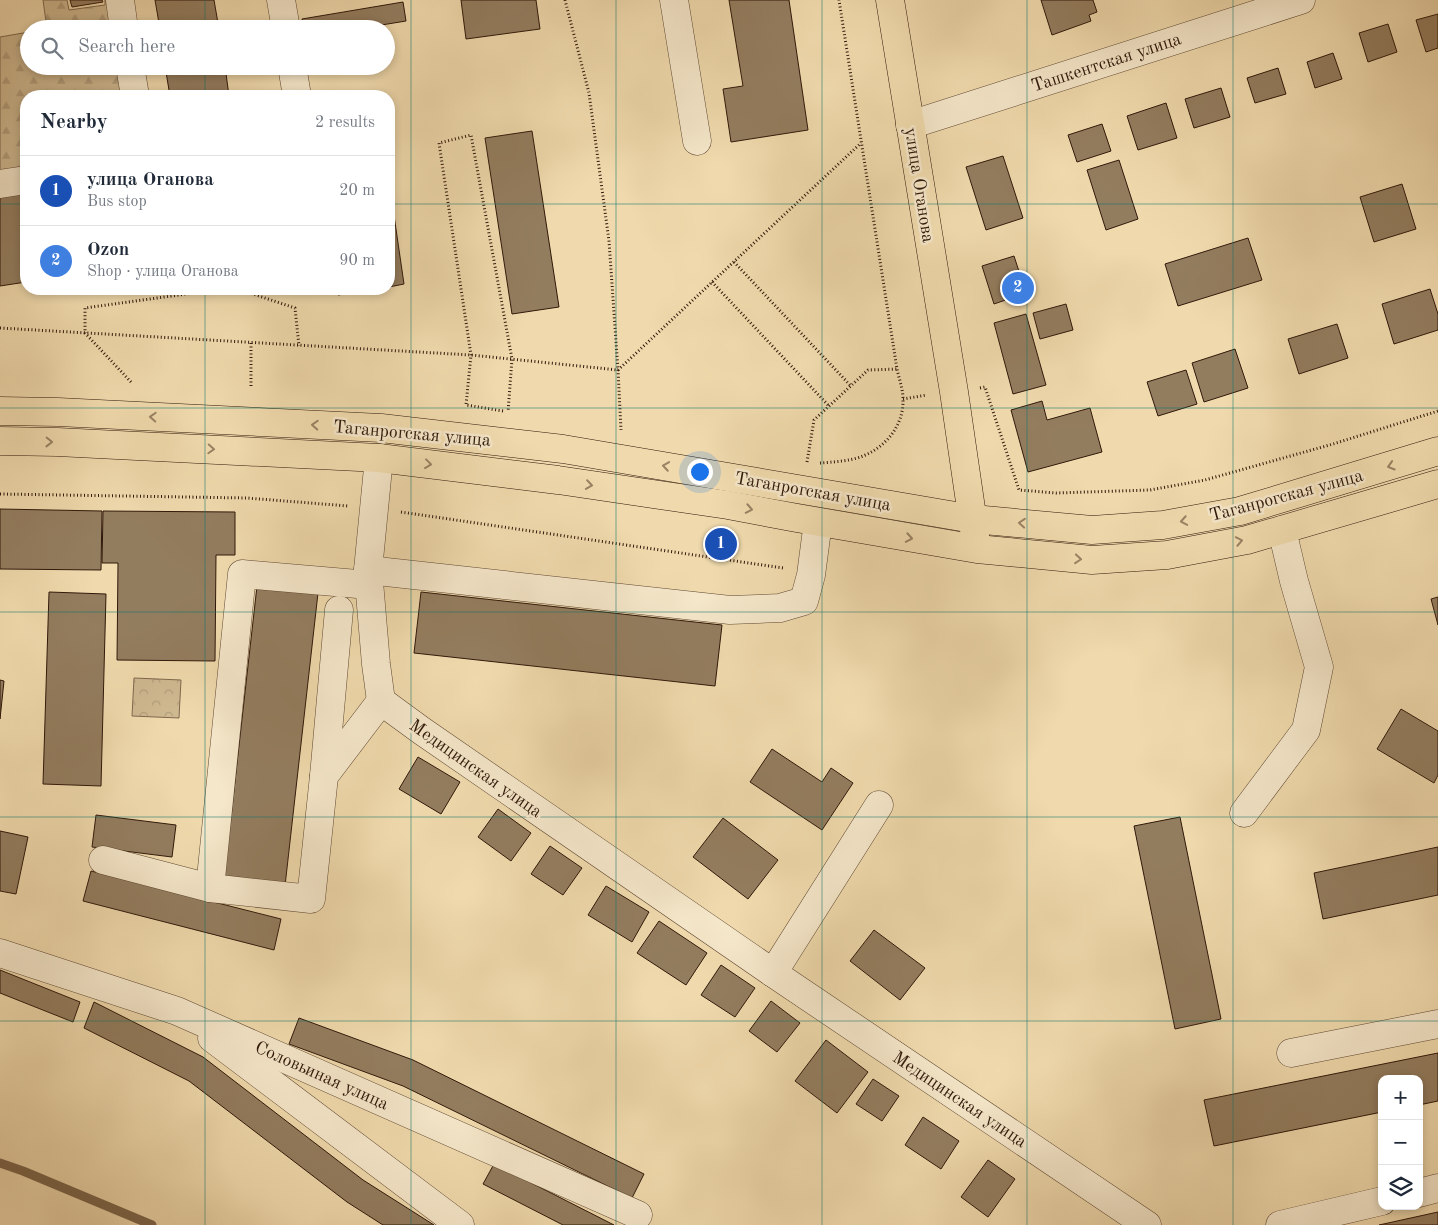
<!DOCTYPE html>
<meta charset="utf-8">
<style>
:root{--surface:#fff;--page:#f6f6f7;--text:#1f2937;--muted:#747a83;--line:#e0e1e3;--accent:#8f2418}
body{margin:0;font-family:"Old Standard TT",serif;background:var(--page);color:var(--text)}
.controls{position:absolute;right:15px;bottom:15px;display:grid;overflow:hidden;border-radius:10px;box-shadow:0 2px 8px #0003}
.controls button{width:45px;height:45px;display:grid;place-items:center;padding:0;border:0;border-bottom:1px solid var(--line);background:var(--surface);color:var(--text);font:25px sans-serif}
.you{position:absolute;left:699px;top:471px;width:18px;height:18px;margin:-12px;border:4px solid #fff;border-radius:50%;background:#1a73e8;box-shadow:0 0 0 8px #1a73e833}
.badge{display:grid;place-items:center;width:32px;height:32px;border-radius:50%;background:var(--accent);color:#fff;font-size:16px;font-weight:700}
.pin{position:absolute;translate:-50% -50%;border:2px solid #fff;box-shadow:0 1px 5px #0006}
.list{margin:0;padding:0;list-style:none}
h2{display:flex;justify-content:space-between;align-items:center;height:65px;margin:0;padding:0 20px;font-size:21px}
h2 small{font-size:16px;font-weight:400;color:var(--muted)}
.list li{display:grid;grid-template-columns:32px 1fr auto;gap:15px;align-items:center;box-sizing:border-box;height:70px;padding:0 20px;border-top:1px solid var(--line)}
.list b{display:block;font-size:19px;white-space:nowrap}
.list p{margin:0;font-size:16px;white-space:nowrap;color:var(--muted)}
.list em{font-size:16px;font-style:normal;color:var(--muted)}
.icon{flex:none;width:28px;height:28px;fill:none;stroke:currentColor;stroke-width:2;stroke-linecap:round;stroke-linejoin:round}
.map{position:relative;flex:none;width:1438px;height:1225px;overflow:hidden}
.search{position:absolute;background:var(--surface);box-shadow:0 2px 8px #0003;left:20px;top:20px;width:375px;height:55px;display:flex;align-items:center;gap:12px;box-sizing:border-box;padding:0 18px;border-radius:28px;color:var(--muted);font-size:19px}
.panel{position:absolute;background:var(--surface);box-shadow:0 2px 8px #0003;left:20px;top:90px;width:375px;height:205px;border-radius:20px}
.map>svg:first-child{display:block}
.forest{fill:url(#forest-firs);stroke:#7f684e}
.park{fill:url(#park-crowns);stroke:#7f684e}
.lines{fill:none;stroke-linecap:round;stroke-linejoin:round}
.stream{stroke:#7b654b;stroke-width:9}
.building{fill:#937d5f;stroke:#2f180a}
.minor-casing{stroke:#5f4833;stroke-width:29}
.major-casing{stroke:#2f180a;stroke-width:29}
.path{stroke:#2f180a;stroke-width:3;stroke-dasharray:1 2.5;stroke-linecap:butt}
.minor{stroke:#f5e7ca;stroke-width:28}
.major{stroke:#f0daad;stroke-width:28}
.oneway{stroke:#998364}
.grid{fill:none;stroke:#0f766e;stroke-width:1;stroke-opacity:0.55}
.labels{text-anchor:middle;stroke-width:5;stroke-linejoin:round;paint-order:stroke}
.street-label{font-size:18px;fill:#2f180a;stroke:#f5e7ca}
</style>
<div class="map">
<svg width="1438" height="1225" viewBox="0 0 1438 1225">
<defs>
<pattern id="forest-firs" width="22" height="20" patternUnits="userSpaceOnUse" patternTransform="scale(1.25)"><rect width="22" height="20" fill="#cfb991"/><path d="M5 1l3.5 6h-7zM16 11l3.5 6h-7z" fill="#b29e7c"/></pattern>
<pattern id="park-crowns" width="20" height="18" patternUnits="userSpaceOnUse" patternTransform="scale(1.25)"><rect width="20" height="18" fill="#cfb991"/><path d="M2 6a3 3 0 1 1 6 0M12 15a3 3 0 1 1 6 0" fill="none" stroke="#b29e7c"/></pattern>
</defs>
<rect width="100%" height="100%" fill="#f0daad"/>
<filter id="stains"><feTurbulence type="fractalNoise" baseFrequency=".004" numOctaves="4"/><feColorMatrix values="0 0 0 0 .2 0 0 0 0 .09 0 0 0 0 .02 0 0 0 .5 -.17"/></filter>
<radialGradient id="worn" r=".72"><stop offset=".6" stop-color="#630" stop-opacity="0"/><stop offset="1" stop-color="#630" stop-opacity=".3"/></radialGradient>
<g class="forest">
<path d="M43 0H67L69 10 105 5V0H111L116 29H47Z"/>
<path d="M29 32V66H122L127 96H26V173L0 177V37Z"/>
</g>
<path class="park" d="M134 678 181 680 179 718 132 716Z"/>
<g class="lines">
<path class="stream" d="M0 1163 23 1171 152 1225"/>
</g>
<g class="building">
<path d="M70 0H102L103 2 72 7Z"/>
<path d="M155 0H214L219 29H160Z"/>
<path d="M461 0H536L540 29 466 39Z"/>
<path d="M729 0H789L808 130 731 142 723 89 743 86Z"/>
<path d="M1041 0H1093L1097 12 1089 15 1091 21 1052 35Z"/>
<path d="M403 2 406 21 357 29H304L302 19Z"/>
<path d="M1438 14V48L1426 52 1416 20Z"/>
<path d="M1388 24 1397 52 1368 62 1359 33Z"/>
<path d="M1333 53 1342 79 1315 88 1307 62Z"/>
<path d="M165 66H225L229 96H170Z"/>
<path d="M1278 68 1286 94 1255 103 1247 78Z"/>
<path d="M1221 88 1230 117 1194 128 1185 99Z"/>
<path d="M1166 103 1177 138 1138 150 1127 116Z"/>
<path d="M1102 124 1111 151 1077 162 1068 135Z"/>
<path d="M532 131 559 307 512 314 485 138Z"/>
<path d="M1003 156 1023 218 986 230 966 167Z"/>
<path d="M1119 160 1138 219 1106 230 1087 170Z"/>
<path d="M1402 184 1416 229 1374 242 1360 197Z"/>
<path d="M26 190V282L0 286V195Z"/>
<path d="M391 195 404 284 389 287V196Z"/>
<path d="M1248 238 1262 280 1178 306 1165 264Z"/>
<path d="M1014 256 1026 293 994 304 982 266Z"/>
<path d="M337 289H376L338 295Z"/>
<path d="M1430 289 1438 314V330L1394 344 1382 304Z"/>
<path d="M1066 304 1073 330 1040 339 1033 313Z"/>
<path d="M1026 314 1046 385 1013 394 994 323Z"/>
<path d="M1337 324 1348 358 1299 374 1288 339Z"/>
<path d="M1235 349 1248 388 1204 402 1192 363Z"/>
<path d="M1186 370 1197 404 1158 416 1147 382Z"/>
<path d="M1042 401 1047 420 1090 408 1102 452 1028 472 1011 410Z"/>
<path d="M0 509 102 511 101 570 0 569Z"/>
<path d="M103 511 235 512V555H216L215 661 117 660 118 563H102Z"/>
<path d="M257 586 318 593 285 886 224 879Z"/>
<path d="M49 592 106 594 101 786 43 784Z"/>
<path d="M421 592 722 625 715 686 414 653Z"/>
<path d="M1438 597V625L1431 599Z"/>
<path d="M0 680 4 681 0 719Z"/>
<path d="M1401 709 1438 731V775L1434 783 1377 749Z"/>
<path d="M772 749 822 782 831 768 853 783 822 830 750 782Z"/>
<path d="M418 757 460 782 441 814 399 789Z"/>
<path d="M498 809 531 833 511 861 478 837Z"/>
<path d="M96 815 176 825 172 857 92 847Z"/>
<path d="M1180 817 1221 1019 1175 1029 1134 826Z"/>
<path d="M723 818 778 860 748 899 693 857Z"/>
<path d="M0 831 28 837 16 894 0 891Z"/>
<path d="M550 846 582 868 563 895 531 874Z"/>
<path d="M1438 847V895L1323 919 1314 873Z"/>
<path d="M91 871 281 919 274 950 83 901Z"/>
<path d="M606 886 649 912 632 942 588 915Z"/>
<path d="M659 921 707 953 686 985 637 953Z"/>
<path d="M874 930 925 968 900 1000 850 961Z"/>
<path d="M721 965 755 988 735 1017 701 995Z"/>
<path d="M0 970 80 1002 73 1022 0 993Z"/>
<path d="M771 1001 800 1023 777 1052 749 1031Z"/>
<path d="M94 1002 203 1057 363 1180 434 1225H383L347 1202 189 1081 84 1028Z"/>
<path d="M299 1018 413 1060 644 1174 632 1198 403 1086 289 1044Z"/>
<path d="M826 1040 868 1072 837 1113 795 1081Z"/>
<path d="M1438 1053V1101L1419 1105V1079H1382V1112L1214 1146 1204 1100Z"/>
<path d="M873 1079 899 1096 882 1121 856 1104Z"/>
<path d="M923 1117 959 1141 941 1169 905 1145Z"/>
<path d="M988 1160 1015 1179 988 1217 961 1197Z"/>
<path d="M494 1164 614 1225H563L483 1184Z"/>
<path d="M1438 1212V1225H1379Z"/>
</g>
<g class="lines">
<defs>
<g id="minor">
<path d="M120 0 124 29"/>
<path d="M281 0 286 29"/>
<path d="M674 0 697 141"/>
<path d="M130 66 135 96"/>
<path d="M292 66 297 96"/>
<path d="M910 125 1301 0"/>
<path d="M0 184 26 180"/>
<path d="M379 458 368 570 376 664 381 701 422 731 773 973 1147 1225"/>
<path d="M368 570 730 610 780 608 804 601 811 575 818 522"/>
<path d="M369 585 242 574 210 888 311 899 324 776 381 701"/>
<path d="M324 776 339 610"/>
<path d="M1244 813 1306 730 1319 667 1294 581 1282 530"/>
<path d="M103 860 210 888"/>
<path d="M0 953 177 1011 638 1215"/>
<path d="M773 973 879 805"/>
<path d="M212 1038 460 1225"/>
<path d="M1291 1053 1438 1024"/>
<path d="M1419 1193 1438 1188"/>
<path d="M1280 1225 1382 1201"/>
</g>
<g id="major">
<path d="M890 0 954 392 975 536"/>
<path d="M0 411 58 412 381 428 563 449 973 519 1092 530 1163 525 1240 511 1438 451"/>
<path d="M0 441 57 442 379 458 558 480 728 505 797 518 977 549 1092 560 1167 555 1247 540 1438 484"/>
</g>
</defs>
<use href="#minor" class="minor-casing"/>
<use href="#major" class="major-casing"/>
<g class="path">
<path d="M565 0 589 93 609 241 618 370 621 430"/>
<path d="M734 262 850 385"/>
<path d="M712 282 829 406"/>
<path d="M238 289 295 308 299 346"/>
<path d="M0 328 471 355 618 370 861 143"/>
<path d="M251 343V386"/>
<path d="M131 382 85 333V308L222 289"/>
<path d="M980 388 985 387 1019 490 1056 493 1150 490 1205 480 1333 444 1438 411"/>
<path d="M903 399 927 395"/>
<path d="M503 411 466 405 471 355 439 143 471 135 512 359 508 412"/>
<path d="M807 462 814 420 868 370 897 369"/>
<path d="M820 463C833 462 851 461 863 456 886 447 904 425 903 399 903 389 899 379 897 369L839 0"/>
<path d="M0 494 247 498 348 506"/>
<path d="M401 512 783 568"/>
</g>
<use href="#minor" class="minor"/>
<use href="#major" class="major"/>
</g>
<defs><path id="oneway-chevron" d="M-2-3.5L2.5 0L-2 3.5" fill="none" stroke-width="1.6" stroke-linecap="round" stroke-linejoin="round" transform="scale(1.25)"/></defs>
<g class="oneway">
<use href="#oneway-chevron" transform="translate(153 417) rotate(-177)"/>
<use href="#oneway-chevron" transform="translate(315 425) rotate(-177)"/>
<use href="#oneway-chevron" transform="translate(49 442) rotate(1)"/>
<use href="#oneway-chevron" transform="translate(211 449) rotate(3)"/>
<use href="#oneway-chevron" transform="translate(428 464) rotate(7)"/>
<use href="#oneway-chevron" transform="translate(666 466) rotate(-171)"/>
<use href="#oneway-chevron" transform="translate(1391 466) rotate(163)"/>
<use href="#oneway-chevron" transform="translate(589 485) rotate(8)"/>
<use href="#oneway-chevron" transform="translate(749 509) rotate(11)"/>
<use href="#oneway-chevron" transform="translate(1184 521) rotate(170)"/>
<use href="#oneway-chevron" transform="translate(1022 523) rotate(-175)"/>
<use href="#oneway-chevron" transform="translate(909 538) rotate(10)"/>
<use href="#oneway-chevron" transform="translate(1239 541) rotate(-11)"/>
<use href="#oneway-chevron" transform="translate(1078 559) rotate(5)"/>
</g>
<path class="grid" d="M205 0V29M411 0V1225M616 0V1225M822 0V1225M1027 0V1225M1233 0V1225M205 66V96M0 204H26M389 204H1438M205 289V1225M0 408H1438M0 612H1438M0 817H1438M0 1021H1438"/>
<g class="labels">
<g class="street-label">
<text transform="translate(1106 62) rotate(-18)" y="6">Ташкентская улица</text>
<text transform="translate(920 185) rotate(81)" y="6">улица Оганова</text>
<text transform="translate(412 433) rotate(5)" y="6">Таганрогская улица</text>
<text transform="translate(813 491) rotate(10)" y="6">Таганрогская улица</text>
<text transform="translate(1286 495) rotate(-15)" y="6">Таганрогская улица</text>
<text transform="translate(476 768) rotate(35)" y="6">Медицинская улица</text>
<text transform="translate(322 1075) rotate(24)" y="6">Соловьиная улица</text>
<text transform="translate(960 1099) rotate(34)" y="6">Медицинская улица</text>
</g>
</g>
<rect width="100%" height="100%" filter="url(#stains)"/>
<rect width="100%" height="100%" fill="url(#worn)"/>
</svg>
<div class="controls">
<button>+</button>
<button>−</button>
<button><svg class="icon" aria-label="layers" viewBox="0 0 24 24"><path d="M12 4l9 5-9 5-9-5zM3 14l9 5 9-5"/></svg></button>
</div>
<div class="you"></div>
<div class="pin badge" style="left:721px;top:544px;background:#1a4fb4">1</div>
<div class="pin badge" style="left:1018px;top:288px;background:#3f7fe0">2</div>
<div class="search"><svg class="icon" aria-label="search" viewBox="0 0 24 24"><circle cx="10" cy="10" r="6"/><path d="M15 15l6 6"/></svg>Search here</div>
<section class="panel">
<h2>Nearby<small>2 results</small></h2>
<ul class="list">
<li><span class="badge" style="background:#1a4fb4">1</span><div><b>улица Оганова</b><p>Bus stop</p></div><em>20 m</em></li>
<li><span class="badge" style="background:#3f7fe0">2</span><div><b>Ozon</b><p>Shop · улица Оганова</p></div><em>90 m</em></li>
</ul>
</section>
</div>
